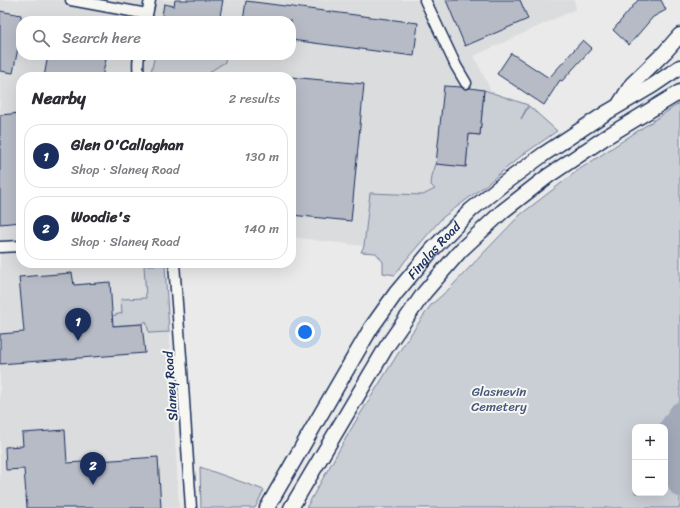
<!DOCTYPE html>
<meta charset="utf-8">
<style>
:root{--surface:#fff;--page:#f7f7f7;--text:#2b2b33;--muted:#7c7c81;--line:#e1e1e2;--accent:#1b2f5e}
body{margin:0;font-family:Sriracha,sans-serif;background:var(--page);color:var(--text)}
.controls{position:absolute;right:12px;bottom:12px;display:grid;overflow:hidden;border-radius:8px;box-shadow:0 4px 16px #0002}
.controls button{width:36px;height:36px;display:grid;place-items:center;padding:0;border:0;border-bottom:1px solid var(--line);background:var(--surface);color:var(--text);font:20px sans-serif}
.you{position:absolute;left:305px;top:332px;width:14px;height:14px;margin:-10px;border:3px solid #fff;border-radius:50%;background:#1a73e8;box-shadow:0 0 0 6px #1a73e833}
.badge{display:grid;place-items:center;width:26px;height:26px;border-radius:50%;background:var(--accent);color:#fff;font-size:13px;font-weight:700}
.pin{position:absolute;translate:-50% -33px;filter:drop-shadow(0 1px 2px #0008)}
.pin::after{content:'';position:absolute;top:21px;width:14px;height:12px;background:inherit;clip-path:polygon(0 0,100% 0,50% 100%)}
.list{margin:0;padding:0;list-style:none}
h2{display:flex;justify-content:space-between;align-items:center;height:52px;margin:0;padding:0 16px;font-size:17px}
h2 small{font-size:13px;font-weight:400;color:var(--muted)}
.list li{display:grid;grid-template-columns:26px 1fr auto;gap:12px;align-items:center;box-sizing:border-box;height:64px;margin:0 8px 8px;padding:0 8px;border:1px solid var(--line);border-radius:16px}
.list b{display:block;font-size:15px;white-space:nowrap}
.list p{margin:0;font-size:13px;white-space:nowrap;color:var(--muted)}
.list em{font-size:13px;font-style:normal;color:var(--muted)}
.icon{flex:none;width:22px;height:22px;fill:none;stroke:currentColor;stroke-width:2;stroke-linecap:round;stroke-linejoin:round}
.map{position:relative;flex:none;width:680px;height:508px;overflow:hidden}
.search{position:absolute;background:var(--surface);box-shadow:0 4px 16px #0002;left:16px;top:16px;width:280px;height:44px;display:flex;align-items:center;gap:10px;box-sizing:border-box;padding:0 14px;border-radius:16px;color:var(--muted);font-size:15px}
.panel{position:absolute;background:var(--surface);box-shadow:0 4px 16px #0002;left:16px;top:72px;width:280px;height:196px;border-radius:16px}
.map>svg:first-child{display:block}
.built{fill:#dadcde;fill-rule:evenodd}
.green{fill:#caced5;stroke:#727e9a;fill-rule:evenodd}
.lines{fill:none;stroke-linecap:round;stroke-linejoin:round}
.river{stroke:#a2aaba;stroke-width:22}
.building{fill:#b6bbc6;stroke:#1b2f5e}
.street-casing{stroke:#1b2f5e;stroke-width:13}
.secondary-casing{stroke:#1b2f5e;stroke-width:17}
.street{stroke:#f6f6f2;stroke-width:10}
.secondary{stroke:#f6f6f2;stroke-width:14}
.labels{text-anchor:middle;stroke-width:4;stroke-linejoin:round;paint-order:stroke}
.street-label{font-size:13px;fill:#1b2f5e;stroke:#f6f6f2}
.park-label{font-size:13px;fill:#47577c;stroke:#f6f6f2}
</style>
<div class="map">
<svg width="680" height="508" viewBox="0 0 680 508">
<rect width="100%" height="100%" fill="#e9eae9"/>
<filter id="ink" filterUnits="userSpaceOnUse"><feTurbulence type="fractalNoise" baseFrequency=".025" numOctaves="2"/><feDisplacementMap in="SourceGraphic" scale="8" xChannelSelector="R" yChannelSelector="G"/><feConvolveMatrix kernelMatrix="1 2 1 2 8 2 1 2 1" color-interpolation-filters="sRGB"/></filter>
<g filter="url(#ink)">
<path class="built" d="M0 0H574L576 9 474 56 490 89 485 144 467 176 423 195 370 193 364 246 291 237V77H21V263H165L179 508H0ZM21 21H291V55H21Z"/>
<g class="green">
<path d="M155 55H226L225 62 211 71 208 77H153L151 72Z"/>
<path d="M484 90 528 105 521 119 529 106 557 131 521 156 486 185 442 218 405 261 395 275 383 273V262L376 253 361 252 364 246 370 193 423 195 435 189 431 185 432 176 436 164 466 166 469 134 480 135Z"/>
<path d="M680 103V508H306L354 424 404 344 431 305 449 289 520 215 577 171ZM635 427H665V493H635Z"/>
<path d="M144 265H165L169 332 149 333 146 321 142 324 76 328 94 317 112 316 122 313 121 299 146 298Z"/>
<path d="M200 467 264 490 255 508H201Z"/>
</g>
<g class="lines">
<path class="river" d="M680 413 670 428 672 468 680 486"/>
</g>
<g class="building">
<path d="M175 0H223L219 21H161L164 4 174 6Z"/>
<path d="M446 0H520L528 19 465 46Z"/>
<path d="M638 0H661L666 10 653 17 629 45 613 30Z"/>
<path d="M246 1 418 23 414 56 291 40V21H243Z"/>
<path d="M0 11 21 15V33L13 73 0 71Z"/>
<path d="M583 40 592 48 562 81 560 80 544 105 497 74 511 53 549 78Z"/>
<path d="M48 55H107L102 77H44Z"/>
<path d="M291 77 364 84 351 221 291 215Z"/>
<path d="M444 86 461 87 466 89 470 88 484 90 480 135 469 134 466 167 436 164Z"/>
<path d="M21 113V222L0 224V115Z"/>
<path d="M72 273 74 285 110 282 113 326 142 324 145 353 0 364V334L24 332 19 277Z"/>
<path d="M65 430 67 463 158 457 161 508H27L24 469 6 470 5 447 23 446 22 433Z"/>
</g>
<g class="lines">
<defs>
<g id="street">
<path d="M71 0 147 14"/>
<path d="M425 0 456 66 466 83"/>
<path d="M146 20 150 0"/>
<path d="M139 55C138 62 137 70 140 77"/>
<path d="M0 247 21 246"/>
<path d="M174 263 182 370 191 508"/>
</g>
<g id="secondary">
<path d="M620 103 632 84 665 52 680 35"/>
<path id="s1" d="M267 508 314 426 371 328 396 293 432 250 471 210 503 184 544 154 606 113 652 86 680 67"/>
<path d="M291 508 387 346 424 293 461 250 503 211 548 176 606 137 680 92"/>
</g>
</defs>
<use href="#street" class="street-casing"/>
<use href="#secondary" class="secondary-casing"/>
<use href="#street" class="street"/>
<use href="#secondary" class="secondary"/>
</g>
</g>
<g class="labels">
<g class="street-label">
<text dy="5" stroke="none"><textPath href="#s1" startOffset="308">Finglas Road</textPath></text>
<text transform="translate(170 386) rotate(-94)" y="5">Slaney Road</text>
</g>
<g class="park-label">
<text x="499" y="396">Glasnevin<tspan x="499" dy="15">Cemetery</tspan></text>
</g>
</g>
</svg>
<div class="controls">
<button>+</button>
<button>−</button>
</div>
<div class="you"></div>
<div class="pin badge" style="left:78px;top:341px">1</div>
<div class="pin badge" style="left:93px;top:485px">2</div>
<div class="search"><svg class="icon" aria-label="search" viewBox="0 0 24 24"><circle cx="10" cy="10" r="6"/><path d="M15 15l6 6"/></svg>Search here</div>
<section class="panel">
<h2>Nearby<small>2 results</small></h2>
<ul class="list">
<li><span class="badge">1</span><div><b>Glen O'Callaghan</b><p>Shop · Slaney Road</p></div><em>130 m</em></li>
<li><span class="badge">2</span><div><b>Woodie's</b><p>Shop · Slaney Road</p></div><em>140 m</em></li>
</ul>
</section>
</div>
